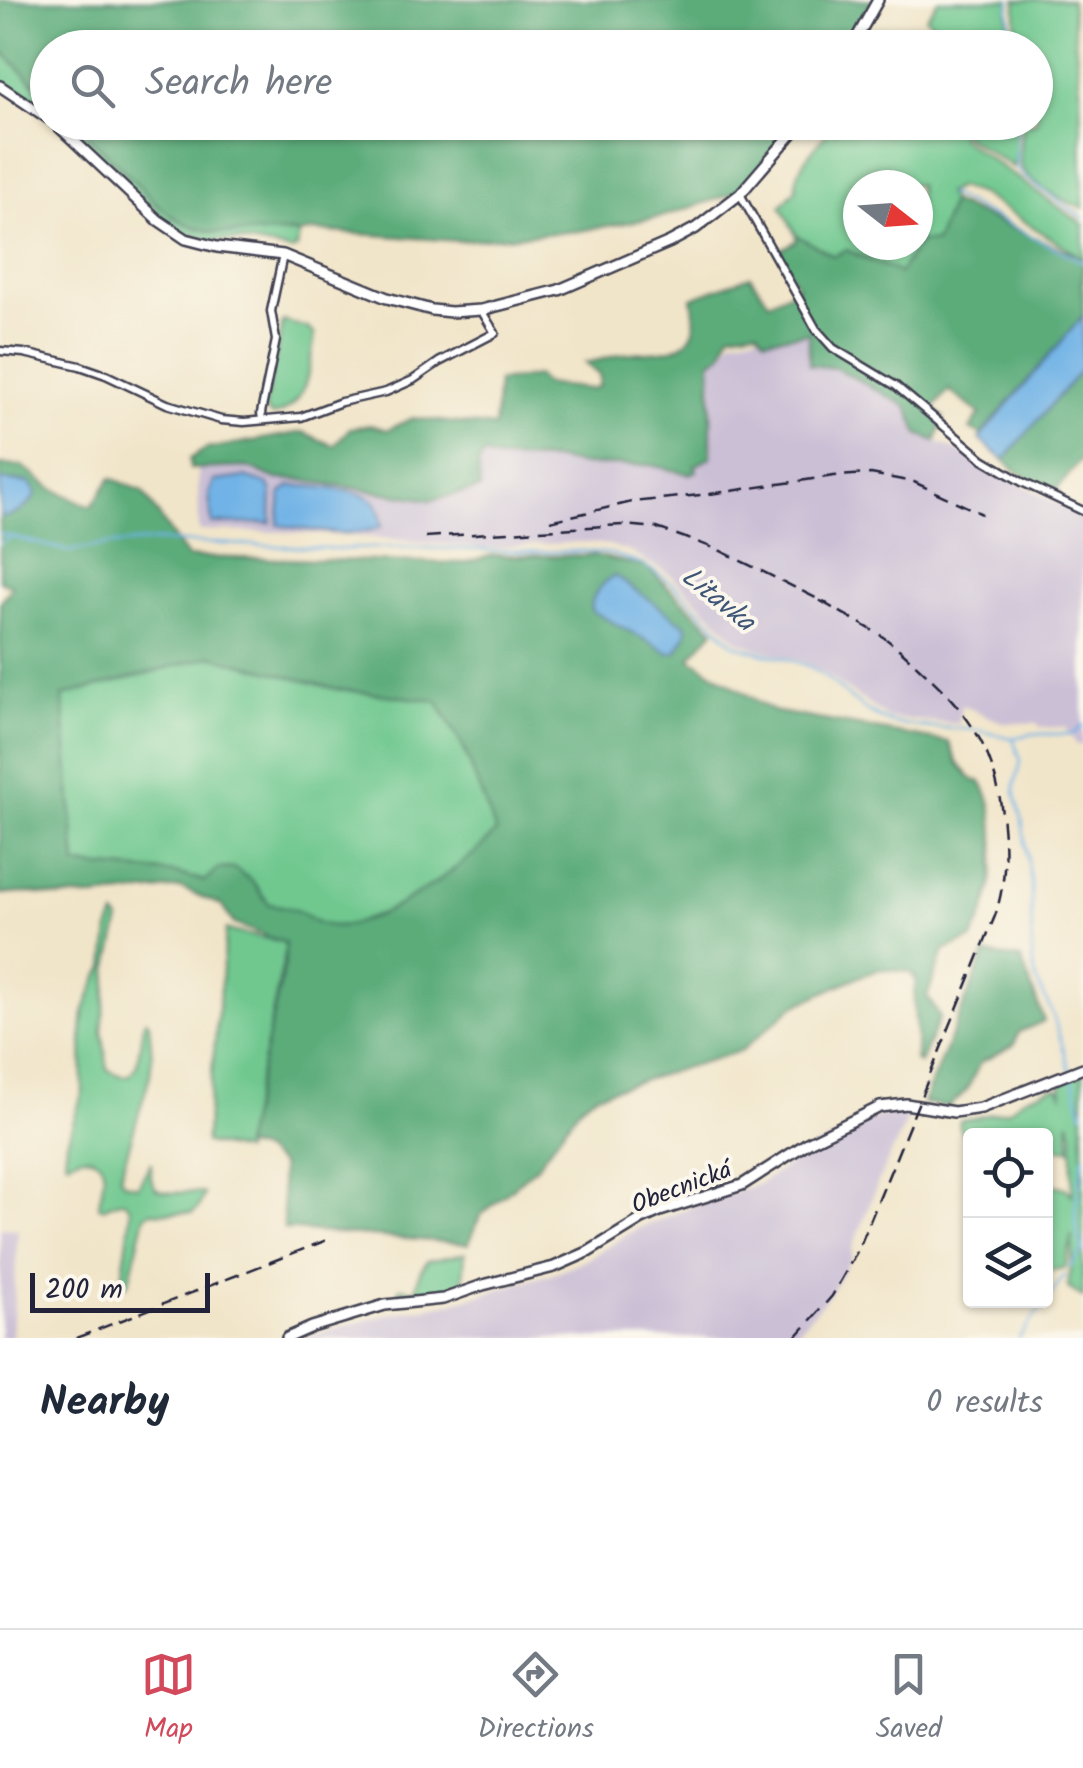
<!DOCTYPE html>
<meta charset="utf-8">
<style>
:root{--surface:#fff;--page:#f6f6f7;--text:#1f2937;--muted:#747a83;--line:#e0e1e3;--accent:#d1495b}
body{margin:0;font-family:Kalam,sans-serif;background:var(--page);color:var(--text)}
.controls{position:absolute;right:30px;bottom:30px;display:grid;overflow:hidden;border-radius:10px;box-shadow:0 2px 8px #0004}
.controls button{width:90px;height:90px;display:grid;place-items:center;padding:0;border:0;border-bottom:2px solid var(--line);background:var(--surface);color:var(--text);font:50px sans-serif}
.compass{position:absolute;left:843px;top:170px;width:90px;height:90px;border-radius:50%;background:var(--surface);box-shadow:0 2px 8px #0004;rotate:107deg}
.scale{position:absolute;left:30px;bottom:25px;width:180px;box-sizing:border-box;padding-left:10px;border:5px solid #22223b;border-top:0;font-size:28px;line-height:35px;white-space:nowrap;color:#22223b;-webkit-text-stroke:8px #fbf7ec;paint-order:stroke}
.list{margin:0;padding:0;list-style:none}
h2{display:flex;justify-content:space-between;align-items:center;height:130px;margin:0;padding:0 40px;font-size:42px}
h2 small{font-size:32px;font-weight:400;color:var(--muted)}
.icon{flex:none;width:55px;height:55px;fill:none;stroke:currentColor;stroke-width:2;stroke-linecap:round;stroke-linejoin:round}
.map{position:relative;flex:none;width:1083px;height:1338px;overflow:hidden}
.search{position:absolute;background:var(--surface);box-shadow:0 2px 8px #0004;left:30px;right:30px;top:30px;height:110px;display:flex;align-items:center;gap:25px;box-sizing:border-box;padding:0 35px;border-radius:55px;color:var(--muted);font-size:38px}
.sheet{height:290px;background:var(--surface)}
nav{display:flex;justify-content:space-around;align-items:center;box-sizing:border-box;height:140px;border-top:2px solid var(--line);background:var(--surface);font-size:28px;color:var(--muted)}
nav a{display:grid;justify-items:center;gap:5px}
nav .on{color:var(--accent)}
.map>svg:first-child{display:block}
.industrial{fill:#cbbfd5}
.green{fill:#6fc88f;stroke:#487565;stroke-width:2.5}
.forest{fill:#5bac7a;stroke:#3e675a;stroke-width:2.5;fill-rule:evenodd}
.water{fill:#71b3e6;stroke:#4a6a90;stroke-width:2.5}
.lines{fill:none;stroke-linecap:round;stroke-linejoin:round}
.stream{stroke:#71b3e6;stroke-width:2.5}
.minor-casing{stroke:#413f50;stroke-width:11}
.tertiary-casing{stroke:#413f50;stroke-width:14}
.minor{stroke:#fff;stroke-width:6}
.tertiary{stroke:#fff;stroke-width:9}
.rail{stroke:#22223b;stroke-width:2.5;stroke-dasharray:15 8;stroke-linecap:butt}
.labels{text-anchor:middle;stroke-width:8;stroke-linejoin:round;paint-order:stroke}
.street-label{font-size:25px;fill:#22223b;stroke:#fbf7ec}
.water-label{font-size:28px;font-style:italic;fill:#3e5577;stroke:#fbf7ec}
</style>
<div class="map">
<svg width="1083" height="1338" viewBox="0 0 1083 1338">
<rect width="100%" height="100%" fill="#fbf7ec"/>
<filter id="ink" filterUnits="userSpaceOnUse"><feTurbulence type="fractalNoise" baseFrequency=".01" numOctaves="2"/><feDisplacementMap in="SourceGraphic" scale="20" xChannelSelector="R" yChannelSelector="G"/><feConvolveMatrix kernelMatrix="1 2 1 2 8 2 1 2 1" color-interpolation-filters="sRGB"/></filter>
<filter id="wash" filterUnits="userSpaceOnUse"><feTurbulence type="fractalNoise" baseFrequency=".0048" numOctaves="4" result="noise"/><feDisplacementMap in="SourceGraphic" scale="40" xChannelSelector="R" yChannelSelector="G"/><feGaussianBlur stdDeviation="2.25" result="paint"/><feColorMatrix in="noise" values="0 0 0 0 0 0 0 0 0 0 0 0 0 0 0 0 0 1.4 0 .05"/><feComposite in="paint" operator="in"/></filter>
<g filter="url(#wash)">
<rect width="100%" height="100%" fill="#f1e5c9"/>
<g class="industrial">
<path d="M809 332V365L836 368 909 407 918 434 970 456 1053 501 1083 513V746L1076 744 1065 727 1040 728 1037 723H1004L961 705 959 724 888 718 833 679 803 661 759 649 738 641 671 575 630 552 609 545 581 542 483 548 369 537 280 532 199 531 198 470 247 467 277 479 301 480 478 464 484 455 498 459 557 460 583 465H650L681 474 711 457V361L722 354 732 339 758 334 765 339Z"/>
<path d="M912 1111 881 1175 852 1250V1257L829 1295 791 1338H300L389 1314 452 1303 554 1273 586 1260 636 1229 691 1207 759 1184 817 1146 881 1115Z"/>
<path d="M0 1228 18 1229 12 1338H0Z"/>
</g>
<g class="green">
<path d="M938 0H1010L1008 15 1011 47H959L963 38 956 33 949 47H932L923 40 933 23 926 18Z"/>
<path d="M1016 0H1071L1080 86 1083 208C1067 203 1022 180 1020 163 1019 150 1022 136 1021 123L1036 122V48L1016 47Z"/>
<path d="M0 49 47 96V113L0 80Z"/>
<path d="M61 123H75L162 209 258 233H295L299 236 297 248 292 251 239 241 210 240 185 233 164 219Z"/>
<path d="M844 123H949L958 130 963 140 1083 224V258L980 194 959 187 946 193 951 202 936 242H918V185H858V245H916L900 273 846 250 834 256 796 235 781 206 796 189C794 166 817 146 830 129L836 132Z"/>
<path d="M958 123H1017L1016 158 1013 167 966 137Z"/>
<path d="M283 321 308 328 315 335C309 367 309 407 272 416L265 409Z"/>
<path d="M211 656 337 689 437 701 464 749 497 832C467 865 381 926 335 926 319 926 312 919 299 912 291 907 279 906 269 904L252 881 218 869 205 881 175 873 76 865 62 696Z"/>
<path d="M115 916 120 920 108 970 102 1031 108 1070 121 1076 130 1075 137 1064 143 1025 146 1020 149 1023 152 1056 150 1075 120 1177 124 1183 138 1186 151 1162V1179L156 1189C173 1197 188 1189 204 1194L199 1207 193 1213 152 1212 145 1216 129 1281 125 1286 122 1282C124 1257 131 1232 130 1208L124 1201 116 1202 103 1208 99 1207C99 1192 112 1167 94 1158 84 1154 77 1157 69 1162L65 1160 67 1142 83 1091 82 1032 84 1012 98 977 105 967 109 930Z"/>
<path d="M226 930 287 943 244 1151 205 1143Z"/>
<path d="M1083 1073V1298L1068 1287 1072 1255V1235L1065 1268 1046 1271V1183L1066 1188 1072 1195 1073 1133 1069 1120 1070 1149 1046 1148V1136H970V1149L959 1127 960 1121 1009 1110 1025 1097 1054 1087 1059 1088 1063 1096 1061 1083Z"/>
<path d="M465 1253 463 1283 460 1289 418 1297H400L399 1289 405 1288 413 1291 416 1289 420 1272 427 1261Z"/>
</g>
<g class="forest">
<path d="M0 0H873L848 47 48 48 47 96 0 49Z"/>
<path d="M76 123H802L739 192 661 217 579 231 458 241 316 231 298 234 290 232C279 234 268 233 256 233 221 235 191 233 162 209Z"/>
<path d="M951 202 1083 258V316L981 435 970 429 980 414 949 390 933 409 944 417 936 441 918 434 908 407 836 368 809 365V333L765 339 757 329 730 333 722 354 711 361V457L695 466 697 471 689 474 650 465H583L557 460 498 459 484 455 478 464 480 489 431 500 301 480 277 479 247 467 190 469V459L206 449 303 432 334 446 350 428 371 425 387 430 413 418 494 427 498 381 537 376 544 384 591 389 599 386 600 376 585 363C601 361 615 354 632 353 652 351 686 355 694 329 696 320 693 307 692 298L750 276 769 302 798 287 778 251 796 241V235L834 256 846 250 900 273 918 242H936Z"/>
<path d="M1083 367V457L1054 493C1035 483 1018 475 1004 460Z"/>
<path d="M0 465 22 466 51 488 91 507 111 478 142 491 187 557 464 563 493 555 556 556 593 555 647 567 714 630 690 658 773 711 949 742 957 762 974 781H980C992 797 993 814 994 833 996 873 991 905 972 939L944 951 927 996 940 1017 920 1063 915 1061C920 1032 910 1009 916 980L910 972 880 969 853 979 794 1006 741 1051 597 1094 582 1104 536 1167 480 1216 468 1244 284 1229 280 1165 262 1151 243 1146 285 963V943L234 924 221 905 181 888 94 897H58L32 893 0 894V603L12 586 0 581V517C14 517 25 509 34 498L27 482 0 480ZM612 577 676 652 670 653 592 611C590 596 601 585 612 577ZM211 656 337 689 437 701 464 749 496 832C467 865 381 926 335 926 320 926 312 919 300 912 291 907 279 906 269 904L252 881 234 868 218 869 205 881 175 873 76 865 63 696Z"/>
<path d="M985 954 1021 959 1044 1021 1019 1032 1014 1045 980 1063 967 1090 949 1107 923 1103Z"/>
</g>
<g class="water">
<path d="M1083 316V367L1004 460 979 439Z"/>
<path d="M245 477 268 484 272 492 271 523 212 524 209 494 214 481Z"/>
<path d="M0 480 30 483 36 493C30 507 15 517 0 517Z"/>
<path d="M289 486C306 485 355 490 370 498 380 504 380 516 382 526 356 540 307 530 278 525L281 494Z"/>
<path d="M615 576 687 626 686 635 676 652 670 653 592 611C589 597 602 582 615 576Z"/>
</g>
<g class="lines">
<g class="stream">
<path d="M1011 0 1009 9 1012 48"/>
<path d="M952 48V43"/>
<path d="M1017 122 1016 164 1020 174 1083 218"/>
<path d="M948 194 1083 262"/>
<path d="M0 534 69 551 106 545 156 541 346 549 397 547 545 552 585 551 612 554 644 565 671 582 734 644C758 655 785 655 808 666 837 681 859 713 891 722 912 728 945 728 967 729 982 730 997 736 1013 738L1021 761 1015 784V792L1022 819 1031 883 1032 960 1036 980 1052 1012 1070 1070"/>
<path d="M0 543 12 537"/>
<path d="M1013 738 1030 734H1073L1083 726"/>
<path d="M1072 1078 1083 1113"/>
<path d="M1083 1157C1079 1187 1069 1221 1083 1249"/>
<path d="M1070 1267 1082 1251"/>
<path d="M1019 1338 1065 1275"/>
</g>
</g>
</g>
<g filter="url(#ink)">
<g class="lines">
<defs>
<g id="minor">
<path d="M740 194 816 329 833 348 896 386 983 459 1022 482 1083 511"/>
<path d="M0 351 24 353 80 366 106 375 167 404 221 420 244 422 301 417 341 402 386 392 413 380 439 362 495 333 481 310"/>
<path d="M262 419 261 413 276 340 271 311 283 255"/>
</g>
<g id="tertiary">
<path d="M851 48 878 0"/>
<path d="M0 86 48 118"/>
<path d="M54 122 158 220 186 239 217 247 283 255 387 298 432 310 451 312 481 310 559 290 670 242 696 228 740 194 802 122"/>
<path d="M287 1338 312 1327 385 1305 443 1299 483 1285 554 1267 588 1252 642 1219 660 1211 742 1185 809 1142 880 1107 906 1104 954 1112 981 1108 1083 1068"/>
</g>
</defs>
<use href="#minor" class="minor-casing"/>
<use href="#tertiary" class="tertiary-casing"/>
<use href="#minor" class="minor"/>
<use href="#tertiary" class="tertiary"/>
<g class="rail">
<path d="M550 521 632 502 710 494 834 476 871 474 914 482 982 514"/>
<path d="M425 537 623 525 657 528 717 549 828 604"/>
<path d="M76 1338 327 1240"/>
<path d="M795 1338 832 1296 859 1248 995 916C1005 885 1006 857 1003 825 998 757 974 718 924 672 911 660 898 647 883 637 862 623 838 612 816 598"/>
</g>
</g>
</g>
<g class="labels">
<g class="street-label">
<text transform="translate(681 1186) rotate(-21)" y="9">Obecnická</text>
</g>
<g class="water-label">
<text transform="translate(719 598) rotate(39)" y="10">Litavka</text>
</g>
</g>
</svg>
<div class="controls">
<button><svg class="icon" aria-label="locate" viewBox="0 0 24 24"><circle cx="12" cy="12" r="6"/><path d="M12 2v4M12 18v4M2 12h4M18 12h4"/></svg></button>
<button><svg class="icon" aria-label="layers" viewBox="0 0 24 24"><path d="M12 4l9 5-9 5-9-5zM3 14l9 5 9-5"/></svg></button>
</div>
<svg class="compass" viewBox="-18 -18 36 36"><path d="M0-13l5 13h-10z" fill="#e53935"/><path d="M0 13l5-13h-10z" fill="#747a83"/></svg>
<div class="scale">200 m</div>
<div class="search"><svg class="icon" aria-label="search" viewBox="0 0 24 24"><circle cx="10" cy="10" r="6"/><path d="M15 15l6 6"/></svg>Search here</div>
</div>
<section class="sheet">
<h2>Nearby<small>0 results</small></h2>
<ul class="list">
</ul>
</section>
<nav>
<a class="on"><svg class="icon" aria-label="map" viewBox="0 0 24 24"><path d="M3 6l6-2 6 2 6-2v14l-6 2-6-2-6 2zM9 4v14M15 6v14"/></svg>Map</a>
<a><svg class="icon" aria-label="directions" viewBox="0 0 24 24"><path d="M12 3l9 9-9 9-9-9zM9 14v-3h6M13 9l2 2-2 2"/></svg>Directions</a>
<a><svg class="icon" aria-label="saved" viewBox="0 0 24 24"><path d="M7 4h10v16l-5-4-5 4z"/></svg>Saved</a>
</nav>
